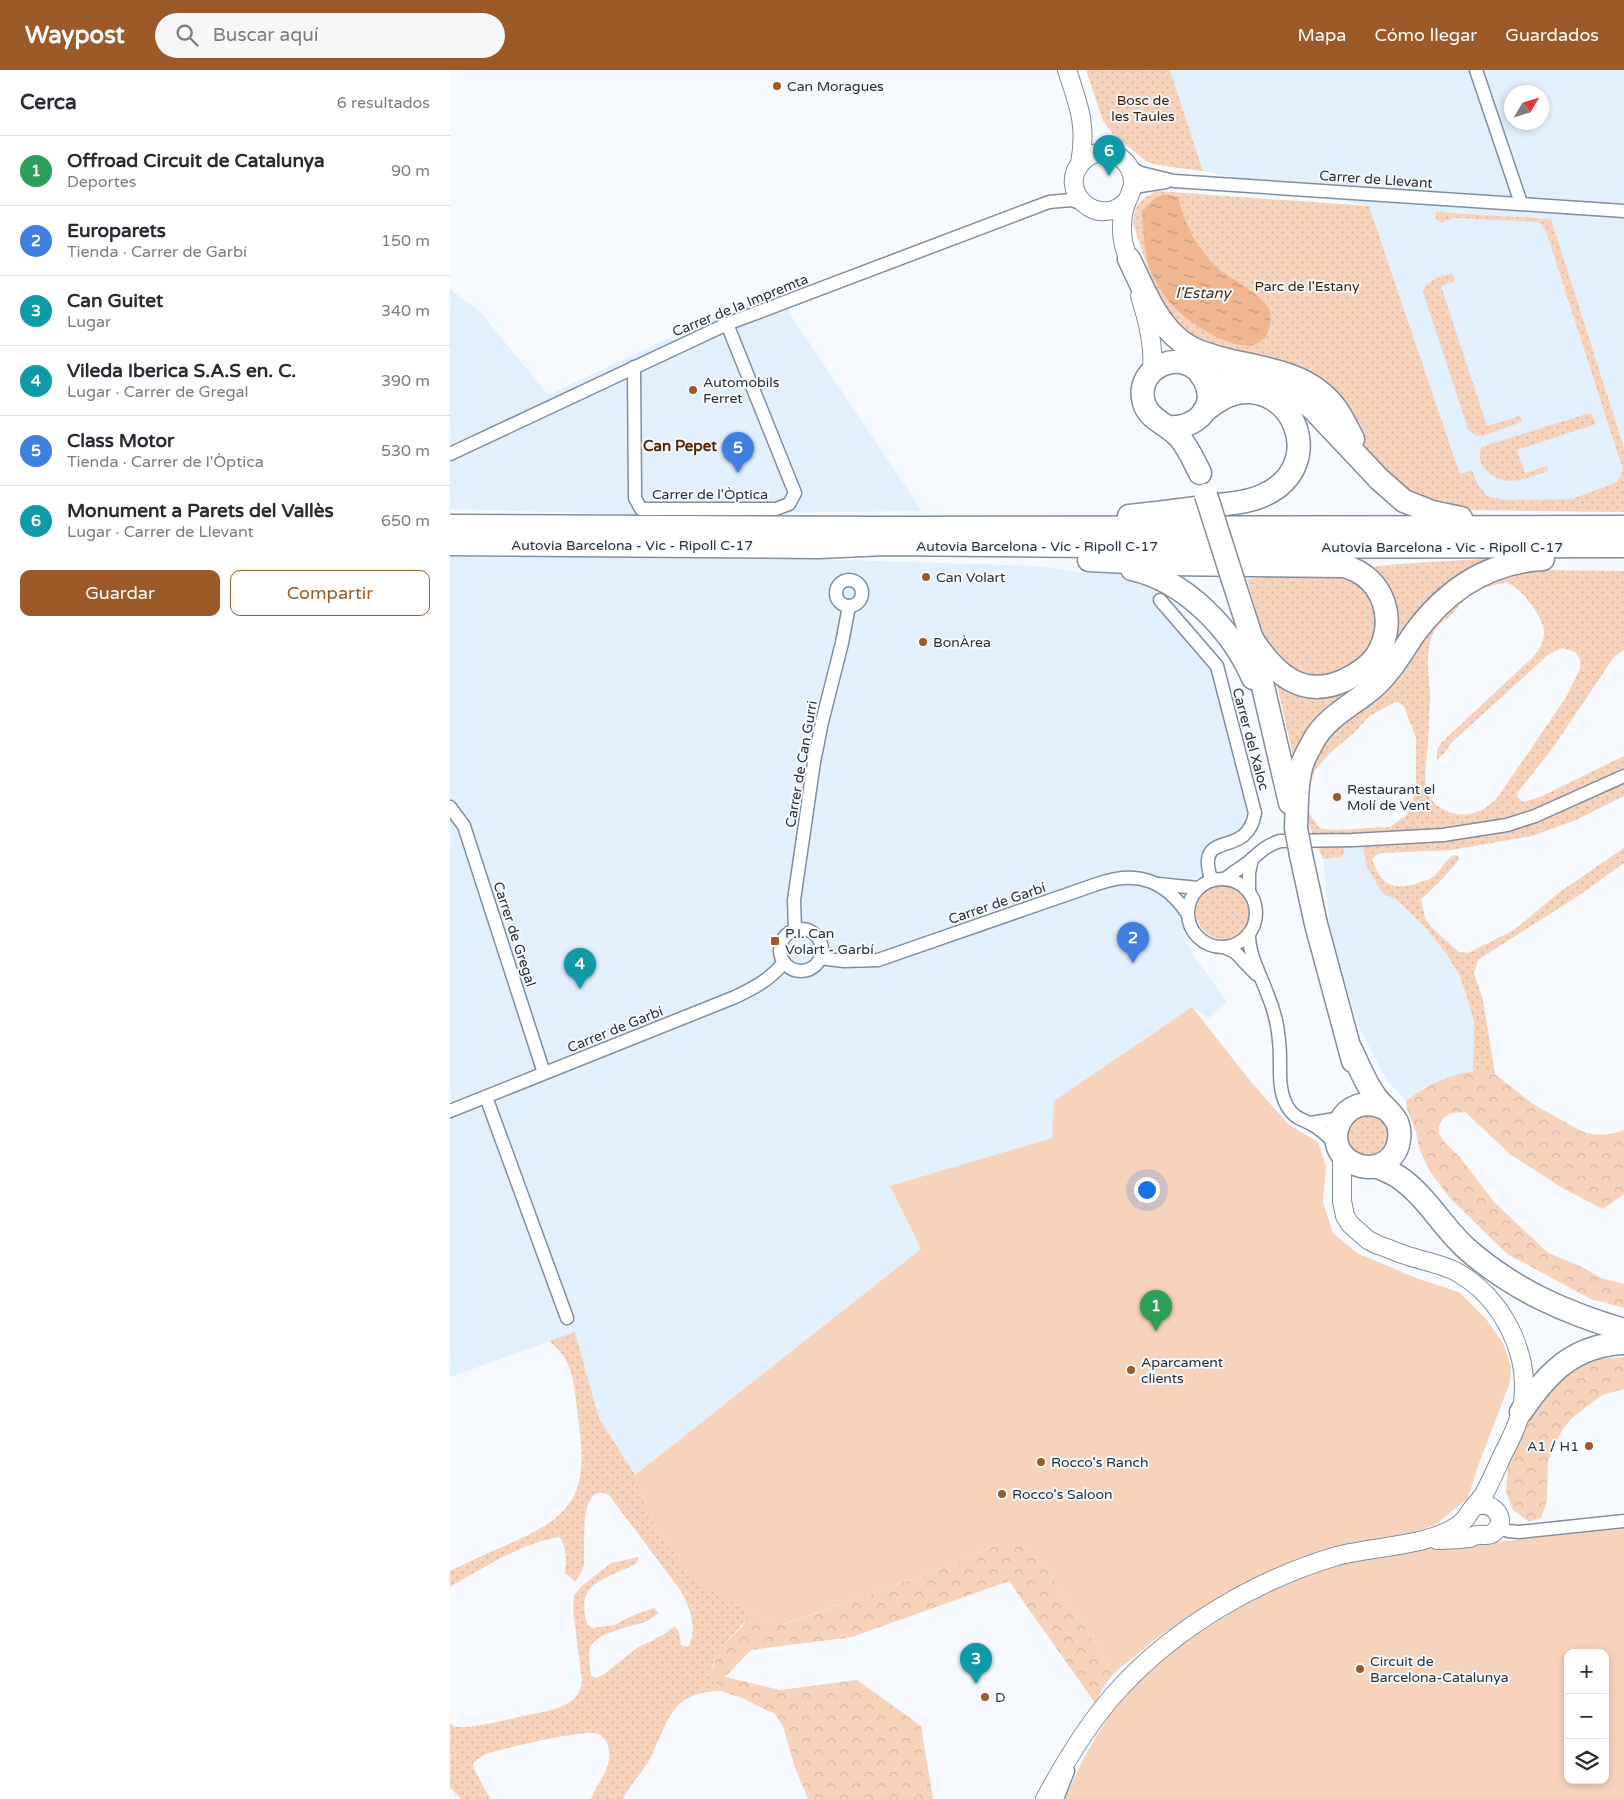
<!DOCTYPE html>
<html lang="es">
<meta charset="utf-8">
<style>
:root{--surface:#fff;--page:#f7f7f7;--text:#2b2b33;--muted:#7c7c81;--line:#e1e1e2;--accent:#9c5a28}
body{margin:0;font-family:"Varela Round",sans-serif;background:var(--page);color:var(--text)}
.controls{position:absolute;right:15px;bottom:15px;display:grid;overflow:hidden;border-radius:10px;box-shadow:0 2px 8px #0003}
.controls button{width:45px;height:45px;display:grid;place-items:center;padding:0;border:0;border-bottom:1px solid var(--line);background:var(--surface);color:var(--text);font:25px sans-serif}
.compass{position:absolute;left:1054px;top:15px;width:45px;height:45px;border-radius:50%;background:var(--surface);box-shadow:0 2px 8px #0003;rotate:52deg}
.you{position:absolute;left:696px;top:1119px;width:18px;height:18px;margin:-12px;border:4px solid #fff;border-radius:50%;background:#1a73e8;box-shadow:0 0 0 8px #1a73e833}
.badge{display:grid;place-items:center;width:32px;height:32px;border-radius:50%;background:var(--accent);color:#fff;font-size:16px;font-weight:700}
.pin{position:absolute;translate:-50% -41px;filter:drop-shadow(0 1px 2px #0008)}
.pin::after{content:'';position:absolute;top:26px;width:18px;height:15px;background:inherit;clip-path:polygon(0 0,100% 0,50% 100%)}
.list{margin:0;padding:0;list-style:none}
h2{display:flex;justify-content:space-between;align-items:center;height:65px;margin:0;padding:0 20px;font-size:21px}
h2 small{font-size:16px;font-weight:400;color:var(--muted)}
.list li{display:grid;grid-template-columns:32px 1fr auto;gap:15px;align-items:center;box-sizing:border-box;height:70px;padding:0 20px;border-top:1px solid var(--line)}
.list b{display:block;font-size:19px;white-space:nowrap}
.list p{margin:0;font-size:16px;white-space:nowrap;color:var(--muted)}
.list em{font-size:16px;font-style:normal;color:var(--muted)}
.actions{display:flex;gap:10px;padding:15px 20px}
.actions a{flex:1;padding:11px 0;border:1px solid var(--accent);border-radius:10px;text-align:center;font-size:18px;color:var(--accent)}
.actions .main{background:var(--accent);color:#fff}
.icon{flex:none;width:28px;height:28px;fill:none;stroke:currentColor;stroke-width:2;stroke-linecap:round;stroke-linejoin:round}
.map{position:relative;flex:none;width:1174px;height:1729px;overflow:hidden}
header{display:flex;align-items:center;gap:30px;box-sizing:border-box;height:70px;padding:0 25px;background:var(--accent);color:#fff}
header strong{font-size:24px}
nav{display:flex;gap:28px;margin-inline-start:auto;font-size:18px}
.search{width:350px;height:45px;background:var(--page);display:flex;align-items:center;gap:12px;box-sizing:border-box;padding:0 18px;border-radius:28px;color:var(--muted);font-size:19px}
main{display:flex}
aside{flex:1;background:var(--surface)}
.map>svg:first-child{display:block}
.built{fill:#e2effd;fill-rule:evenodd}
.grass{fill:url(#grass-dots);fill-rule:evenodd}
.forest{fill:url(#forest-crowns)}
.garden{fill:#f8d3bc;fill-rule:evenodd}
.water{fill:url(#water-ripples)}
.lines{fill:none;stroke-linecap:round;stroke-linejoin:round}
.street-casing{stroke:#808e9e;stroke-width:15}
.secondary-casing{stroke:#808e9e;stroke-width:20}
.highway-casing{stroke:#808e9e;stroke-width:25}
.street{stroke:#fff;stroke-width:12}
.secondary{stroke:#fff;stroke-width:18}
.highway{stroke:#fff;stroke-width:22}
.highway-bridge-casing{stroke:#808e9e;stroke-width:25;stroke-linecap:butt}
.highway-bridge{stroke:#fff;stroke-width:22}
.poi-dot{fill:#9c5a28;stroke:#f6f9fd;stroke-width:2}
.labels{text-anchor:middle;stroke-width:4;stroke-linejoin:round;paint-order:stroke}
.poi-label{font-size:14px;fill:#2a3036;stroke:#f6f9fd;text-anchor:start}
.park-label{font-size:14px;fill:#452104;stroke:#f6f9fd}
.street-label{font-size:14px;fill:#2a3036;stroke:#f6f9fd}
.water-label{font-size:15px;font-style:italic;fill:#532e12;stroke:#f6f9fd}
.neighbourhood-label{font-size:15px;font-weight:bold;fill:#502500;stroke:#f6f9fd}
</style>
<header>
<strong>Waypost</strong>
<div class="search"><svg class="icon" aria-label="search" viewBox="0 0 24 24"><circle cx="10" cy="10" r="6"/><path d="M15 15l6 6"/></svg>Buscar aquí</div>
<nav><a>Mapa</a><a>Cómo llegar</a><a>Guardados</a></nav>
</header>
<main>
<aside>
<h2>Cerca<small>6 resultados</small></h2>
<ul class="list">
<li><span class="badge" style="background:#2e9e5b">1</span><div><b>Offroad Circuit de Catalunya</b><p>Deportes</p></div><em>90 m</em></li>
<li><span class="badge" style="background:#3f7fe0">2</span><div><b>Europarets</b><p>Tienda · Carrer de Garbí</p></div><em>150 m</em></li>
<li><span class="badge" style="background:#0f9aa8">3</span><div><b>Can Guitet</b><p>Lugar</p></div><em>340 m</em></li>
<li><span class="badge" style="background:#0f9aa8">4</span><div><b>Vileda Iberica S.A.S en. C.</b><p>Lugar · Carrer de Gregal</p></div><em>390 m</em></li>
<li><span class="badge" style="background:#3f7fe0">5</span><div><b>Class Motor</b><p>Tienda · Carrer de l'Òptica</p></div><em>530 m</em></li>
<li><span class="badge" style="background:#0f9aa8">6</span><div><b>Monument a Parets del Vallès</b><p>Lugar · Carrer de Llevant</p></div><em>650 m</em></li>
</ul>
<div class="actions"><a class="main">Guardar</a><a>Compartir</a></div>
</aside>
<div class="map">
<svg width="1174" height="1729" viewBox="0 0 1174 1729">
<defs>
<pattern id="grass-dots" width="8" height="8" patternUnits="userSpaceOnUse" patternTransform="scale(1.25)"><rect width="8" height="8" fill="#f8d3bc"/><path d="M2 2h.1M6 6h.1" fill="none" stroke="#d5b5a2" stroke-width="1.8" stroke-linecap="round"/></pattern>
<pattern id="forest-crowns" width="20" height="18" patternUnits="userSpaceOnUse" patternTransform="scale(1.25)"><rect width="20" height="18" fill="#f8d3bc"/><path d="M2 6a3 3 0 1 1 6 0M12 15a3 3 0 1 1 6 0" fill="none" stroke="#d5b5a2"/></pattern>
<pattern id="water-ripples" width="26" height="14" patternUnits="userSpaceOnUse" patternTransform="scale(1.25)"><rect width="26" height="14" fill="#efb690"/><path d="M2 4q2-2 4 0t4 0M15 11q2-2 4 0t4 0" fill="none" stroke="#c29476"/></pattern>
</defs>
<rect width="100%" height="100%" fill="#f6f9fd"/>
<g class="built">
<path d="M720 0H1174V442L1023 440 919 136 753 101ZM1062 22H1092V52H1062Z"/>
<path d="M0 219 30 242 98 325 242 257 330 223 342 247 472 441 178 444 0 439Z"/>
<path d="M0 487 365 489 586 496 636 503 658 502 693 508 724 532 764 580 779 613 813 747 807 761 802 767 787 776 771 780 763 788V798L753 802 751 807 736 826 730 842 735 867 743 885 777 932 759 948 742 937 602 1068 441 1116 472 1179 185 1405 149 1348 125 1262 0 1307Z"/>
<path d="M913 777 916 795 928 816 935 825 946 829 977 859 997 885 1014 917 1024 952 1023 1001 1000 1007 975 1017 956 1031 936 1009 908 955 881 865 873 789 892 787 895 778Z"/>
</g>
<g class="grass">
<path d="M636 0H720L753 101 706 95 696 91 663 64 653 51Z"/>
<path d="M707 121 919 136 1010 404 1022 400 1027 413 1037 426 1054 430 1122 429 1167 412 1173 400 1096 161 1089 152 1004 148 991 153 985 149 986 142 1101 149 1174 378V442L1023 440 986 435 971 431 803 288 741 267 721 249 708 229 683 154C684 135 690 129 707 121Z"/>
<path d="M1002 203 1005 211 991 216 1037 356 1070 346 1072 352 1032 366H1026L1018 359 973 222C977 208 990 208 1002 203Z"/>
<path d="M1136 344H1142L1146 354 1067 380 1075 403 1097 396 1098 401C1076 408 1058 419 1038 402 1029 395 1029 387 1031 377Z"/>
<path d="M1047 488 1101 500 1174 501V580L1164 587 1102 679 1068 722 1067 727 1073 732 1090 727 1174 686V726L1126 750 1082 766 1002 780 932 783 925 786 922 790C932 815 943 821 968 813 974 811 980 810 985 805 992 798 995 790 1004 785L1008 786 1009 789C998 804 985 817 971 829L975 848 982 858 1009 882 1018 883 1064 860 1111 821 1174 778V793L1131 824 1028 890 1024 903 1033 930 1045 1004 1039 1001H1023L1024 952 1016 924 1009 905 997 885 977 859 946 829 935 825 928 816 916 795 913 777 895 778 892 787 873 789 858 752 828 619 797 509 949 494ZM1056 513C1070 515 1094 548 1094 562 1094 572 1089 580 1083 587L992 672 987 680V690L995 682 1001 673 1099 584 1112 578 1125 582 1130 589V599L1115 629 1047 728C1035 740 1021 748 1003 743 966 732 976 703 978 673 979 660 979 645 980 631 980 610 974 583 983 563 987 555 992 552 999 547 1005 542 1009 535 1014 530 1024 519 1041 515 1056 513ZM945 632 950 633 954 637 966 668V720L959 741 955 746 940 757 882 760 870 758 862 748 855 732 865 700 879 684 906 661 918 647Z"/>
<circle cx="773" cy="842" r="27"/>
<path d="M931 1045 942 1067 930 1088H905L892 1060 901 1046Z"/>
<path d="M125 1262 149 1348 185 1405 202 1451 244 1510 300 1542C290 1563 261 1579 262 1604 262 1611 267 1616 271 1621 220 1622 220 1649 201 1687 193 1702 180 1714 173 1729H141C148 1711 164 1697 158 1676 157 1672 153 1666 149 1664 137 1658 56 1678 39 1683 33 1685 28 1689 23 1693L24 1699 40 1729H11L0 1717V1653L4 1657C27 1658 50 1651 73 1646 87 1643 106 1641 118 1633 127 1628 131 1620 132 1611L123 1540 124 1525 133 1515 161 1493 188 1487 187 1493C158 1510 124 1510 137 1554L142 1558 164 1555 184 1545 204 1538 209 1543C203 1547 198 1551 192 1553 179 1557 145 1563 140 1578 138 1586 140 1598 141 1606L147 1608 153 1605 187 1578 213 1565 225 1556 229 1562 231 1575 238 1577C248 1559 240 1538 231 1521L159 1425C128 1410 135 1478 134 1495L132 1501 125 1512 115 1503C116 1490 117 1478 110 1467 69 1474 35 1497 0 1517V1501C13 1495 25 1489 38 1483 68 1469 112 1456 126 1421 136 1397 130 1364 127 1338 123 1310 123 1289 99 1271Z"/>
</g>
<g class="forest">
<path d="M1031 1000 1039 1001 1045 1004 1083 1034 1131 1061C1146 1067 1160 1065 1174 1060V1124L1153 1139 1114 1119 1061 1085 1015 1042 1001 1043 992 1049 989 1056V1064L996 1074 1009 1086 1044 1132 1098 1183 1130 1196 1151 1208 1174 1214V1238L1141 1229 1059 1185 1052 1179 999 1127 979 1100 969 1078 966 1062 957 1039 956 1031C977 1014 1003 1003 1031 1000Z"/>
<path d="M1174 1287V1319L1152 1325 1122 1348 1112 1360 1098 1391 1097 1431 1091 1448 1079 1452 1063 1440 1056 1422 1058 1395 1069 1363 1098 1317 1136 1290Z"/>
<path d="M545 1476H573L590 1488 664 1603 653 1618 645 1633 559 1511 402 1567 301 1580 275 1607 330 1620 407 1610 471 1656 483 1729H358L345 1698 333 1656 325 1644 292 1628 271 1621 263 1610 261 1604 268 1581 292 1556 300 1542 332 1555 474 1505Z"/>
</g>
<g class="garden">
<path d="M742 937 802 1013 838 1054 868 1072 876 1097 873 1132 883 1163 907 1183 966 1208 1009 1222 1036 1249 1053 1273 1061 1297 1060 1312 1027 1399 1018 1428 985 1455 964 1462 902 1474 763 1534 712 1564 664 1603 590 1488 573 1476H545L474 1505 331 1555 300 1542 244 1511 202 1451 185 1405 471 1179 440 1116 602 1068 604 1031Z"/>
<path d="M1174 1459V1729H615C634 1684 658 1641 693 1606 712 1587 735 1573 757 1558 796 1533 837 1511 882 1497 929 1483 978 1479 1027 1474 1076 1469 1125 1463 1174 1459ZM1118 1583H1155V1710H1118Z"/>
</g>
<path class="water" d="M714 124 728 127C734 154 745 173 763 194 776 207 817 226 820 242 822 250 820 257 817 264 801 293 752 260 734 246 721 237 709 219 702 204 693 185 694 162 692 141L703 130Z"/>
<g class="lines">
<defs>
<g id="street">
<path d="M1026 0 1071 133"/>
<path d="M678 96 691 103 724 111 1174 141"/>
<path d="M682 120 690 116 716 112"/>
<path d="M184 297 185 428 191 439H326L339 434 345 423 277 254"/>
<path d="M0 384 277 254 599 132 621 130 634 134"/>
<circle cx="399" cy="523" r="13"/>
<path d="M710 530 767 596 805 743C798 784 760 765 758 790 757 796 760 804 761 810"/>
<path d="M0 737 14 756 94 1003"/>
<circle cx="772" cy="843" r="34"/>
<path d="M775 809C783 802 793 797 801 790 811 781 817 775 830 771L903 770 993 765 1057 755 1085 746 1174 706"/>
<path d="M708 814 748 818"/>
<path d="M799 821V803L802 789"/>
<circle cx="351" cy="880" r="21"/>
<path d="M345 860 344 830 364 692 372 652 392 573 399 536"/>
<path d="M799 865C799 885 810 904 817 923 823 937 828 956 829 971 832 992 826 1016 837 1036 844 1048 850 1048 861 1054 871 1059 880 1068 888 1076"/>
<path d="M774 877 785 882 806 904"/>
<path d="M370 888 394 891 428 890 650 813C688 800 715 811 737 843"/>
<path d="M36 1027 117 1248"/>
<path d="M0 1041 285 927C304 918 321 909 334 892"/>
<path d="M860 1053 892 1048"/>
<path d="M1048 1457 1058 1461 1069 1462 1174 1451"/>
<path d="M607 1729 618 1701"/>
</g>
<g id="secondary">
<path d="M617 0C629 37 637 54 630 94"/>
<path d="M677 131C647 161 606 119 632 92 638 85 647 82 656 83 666 83 676 90 680 99 686 112 682 120 677 131 673 140 672 149 672 157 671 173 678 187 683 202"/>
<path d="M690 226C698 251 704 275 702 301"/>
<path d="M987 1470C998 1469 1009 1470 1020 1468 1022 1467 1025 1465 1027 1465 1033 1464 1037 1467 1043 1463 1059 1452 1045 1430 1026 1436"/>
<path d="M595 1729C616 1690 640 1650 670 1618 726 1557 808 1509 887 1486 925 1476 976 1477 1009 1455 1014 1451 1017 1447 1020 1442 1024 1435 1030 1431 1034 1424 1041 1411 1047 1397 1053 1384 1060 1371 1067 1356 1071 1342 1084 1288 1053 1227 1005 1201 990 1194 974 1191 958 1186 948 1183 938 1178 928 1175L918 1170 900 1154 895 1146 892 1131V1084"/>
</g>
<g id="highway">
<path d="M679 189C693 217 705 252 732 272 747 283 764 286 781 291 818 299 859 304 884 336 892 346 897 358 903 369"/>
<path d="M751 305 773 311 807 310 832 317 848 326 864 340 929 409 954 431 982 442 1011 448"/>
<path d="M717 357C745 359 769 339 754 309 736 275 683 296 694 333 699 350 718 354 729 367 738 377 744 391 750 403"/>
<path d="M679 446C705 443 732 440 758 436 776 434 797 433 814 425 880 395 842 305 780 325 771 328 762 335 754 341"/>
<path d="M0 456 437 458 1174 457"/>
<path d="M0 474 369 477 435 474 747 477 1174 476"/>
<path d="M639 490 718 494 894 496C934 507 948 551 927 585 919 597 906 605 893 611 851 629 824 603 802 569"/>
<path d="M682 499C736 511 782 560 803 608"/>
<path d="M783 510 802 569 840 733"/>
<path d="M846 758C847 738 846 717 851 698 853 689 859 679 864 670 876 647 906 633 925 616 941 601 952 582 964 564 996 520 1037 492 1093 489"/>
<path d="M851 785 866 854 903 991"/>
<path d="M900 978C908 993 914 1011 925 1026 931 1035 942 1042 947 1052 950 1059 950 1067 948 1075 945 1085 937 1093 927 1096 919 1098 912 1097 905 1094 866 1077 893 1017 936 1039"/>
<path d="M926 1096C934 1100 943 1103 950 1108 977 1127 993 1158 1018 1180 1064 1220 1116 1243 1174 1260"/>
<path d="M1071 1342C1097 1303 1124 1275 1174 1273"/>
</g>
</defs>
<use href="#street" class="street-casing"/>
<use href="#secondary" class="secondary-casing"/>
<use href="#highway" class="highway-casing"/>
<use href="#street" class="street"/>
<use href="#secondary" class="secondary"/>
<use href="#highway" class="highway"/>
<defs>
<g id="highway-bridge">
<path d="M756 425 783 510"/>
<path d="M846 758 851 785"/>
</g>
</defs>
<use href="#highway-bridge" class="highway-bridge-casing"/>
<use href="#highway-bridge" class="highway-bridge"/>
</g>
<g class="poi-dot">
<circle cx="327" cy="16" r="5"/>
<circle cx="243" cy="320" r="5"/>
<circle cx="476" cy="507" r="5"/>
<circle cx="473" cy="572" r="5"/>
<circle cx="887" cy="727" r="5"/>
<rect x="320" y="866" width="10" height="10" rx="2.5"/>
<circle cx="681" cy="1300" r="5"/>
<circle cx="1139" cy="1376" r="5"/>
<circle cx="591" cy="1392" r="5"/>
<circle cx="552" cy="1424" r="5"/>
<circle cx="910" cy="1599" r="5"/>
<circle cx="535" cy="1627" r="5"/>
</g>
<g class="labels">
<g class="poi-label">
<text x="337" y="21">Can Moragues</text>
<text x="253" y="317">Automobils<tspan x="253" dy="16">Ferret</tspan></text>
<text x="486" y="512">Can Volart</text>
<text x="483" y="577">BonÀrea</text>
<text x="897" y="724">Restaurant el<tspan x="897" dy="16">Molí de Vent</tspan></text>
<text x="335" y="868">P.I. Can<tspan x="335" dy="16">Volart - Garbí</tspan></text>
<text x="691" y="1297">Aparcament<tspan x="691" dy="16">clients</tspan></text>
<text x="1129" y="1381" text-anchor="end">A1 / H1</text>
<text x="601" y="1397">Rocco's Ranch</text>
<text x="562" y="1429">Rocco's Saloon</text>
<text x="920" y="1596">Circuit de<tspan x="920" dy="16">Barcelona-Catalunya</tspan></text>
<text x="545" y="1632">D</text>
</g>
<g class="park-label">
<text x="693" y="35">Bosc de<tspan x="693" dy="16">les Taules</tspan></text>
<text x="857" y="221">Parc de l'Estany</text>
</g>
<g class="street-label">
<text transform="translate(926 109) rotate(4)" y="5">Carrer de Llevant</text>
<text transform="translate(290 235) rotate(-22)" y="5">Carrer de la Impremta</text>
<text x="260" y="429">Carrer de l'Òptica</text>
<text x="182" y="480">Autovia Barcelona - Vic - Ripoll C-17</text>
<text x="587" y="481">Autovia Barcelona - Vic - Ripoll C-17</text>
<text x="992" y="482">Autovia Barcelona - Vic - Ripoll C-17</text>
<text transform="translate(801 669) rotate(75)" y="5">Carrer del Xaloc</text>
<text transform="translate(351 694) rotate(-80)" y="5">Carrer de Can Gurri</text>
<text transform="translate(547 833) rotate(-19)" y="5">Carrer de Garbí</text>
<text transform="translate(65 864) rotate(72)" y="5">Carrer de Gregal</text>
<text transform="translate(165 959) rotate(-22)" y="5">Carrer de Garbí</text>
</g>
<g class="water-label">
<text x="753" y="228">l'Estany</text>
</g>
<g class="neighbourhood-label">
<text x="230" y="381">Can Pepet</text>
</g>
</g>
</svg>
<div class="controls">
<button>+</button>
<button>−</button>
<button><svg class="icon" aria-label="layers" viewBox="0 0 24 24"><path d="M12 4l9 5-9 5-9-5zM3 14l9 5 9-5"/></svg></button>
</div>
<svg class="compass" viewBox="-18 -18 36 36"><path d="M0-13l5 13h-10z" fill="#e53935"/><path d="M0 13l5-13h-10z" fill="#7c7c81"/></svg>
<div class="you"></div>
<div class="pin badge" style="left:706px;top:1261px;background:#2e9e5b">1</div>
<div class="pin badge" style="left:683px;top:893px;background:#3f7fe0">2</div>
<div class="pin badge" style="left:526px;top:1614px;background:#0f9aa8">3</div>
<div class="pin badge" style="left:130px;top:919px;background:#0f9aa8">4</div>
<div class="pin badge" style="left:288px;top:403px;background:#3f7fe0">5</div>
<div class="pin badge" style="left:659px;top:106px;background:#0f9aa8">6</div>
</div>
</main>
